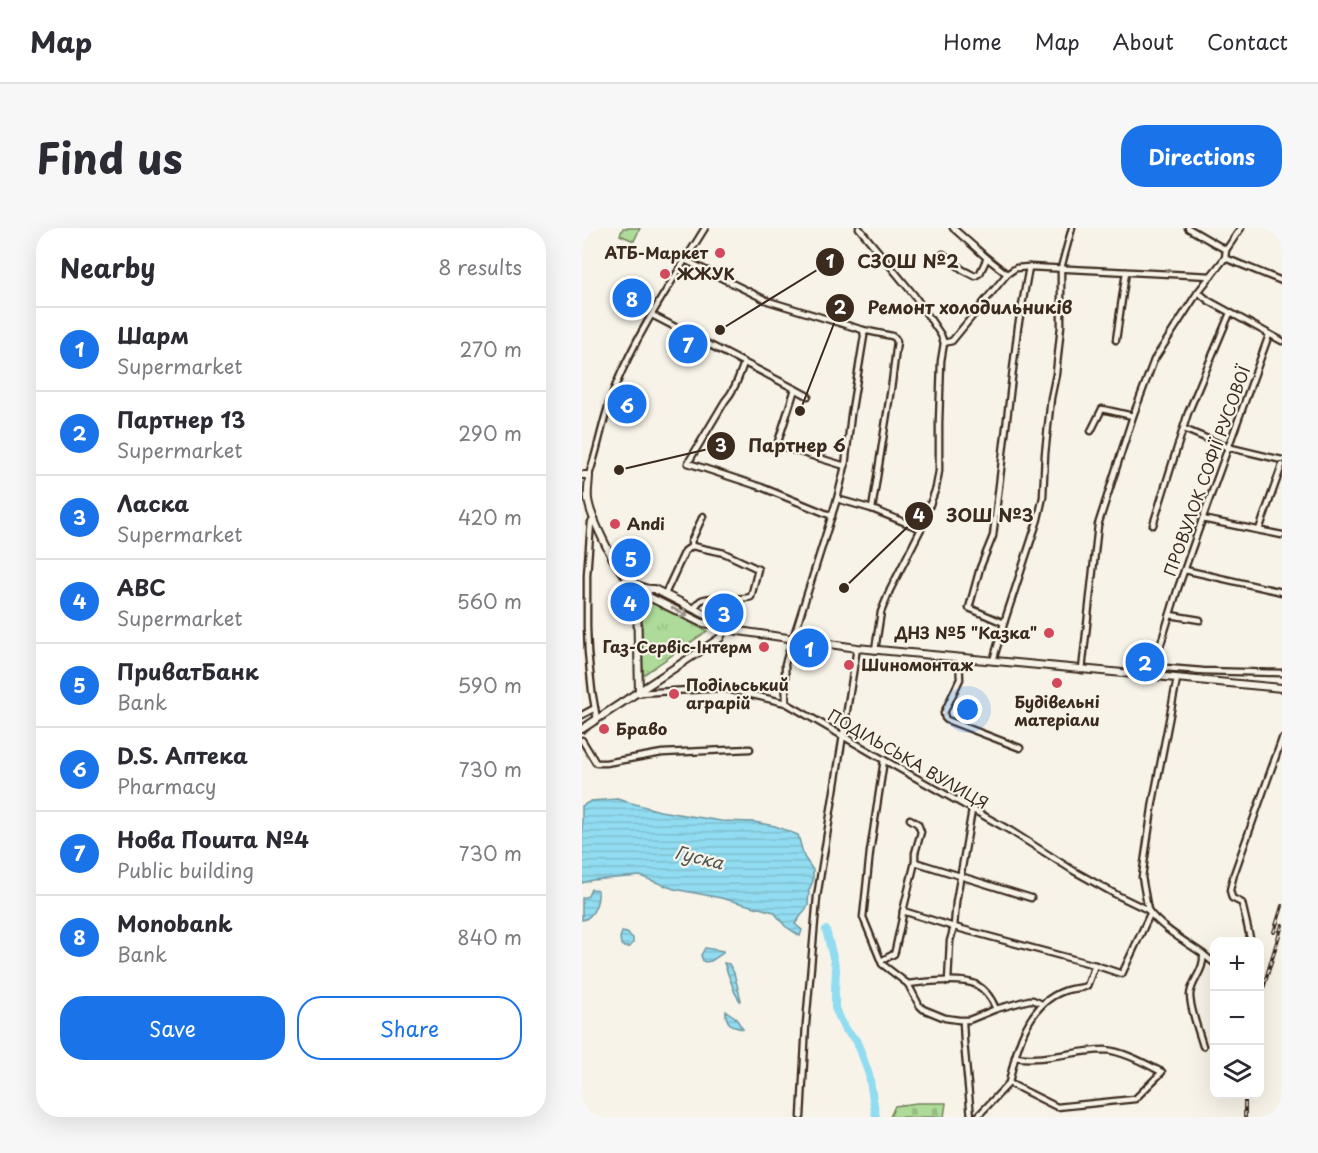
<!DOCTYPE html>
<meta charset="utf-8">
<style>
:root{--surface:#fff;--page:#f7f7f7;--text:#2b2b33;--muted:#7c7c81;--line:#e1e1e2;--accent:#1a73e8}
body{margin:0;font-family:"Playpen Sans",sans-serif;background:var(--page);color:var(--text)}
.controls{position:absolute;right:18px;bottom:18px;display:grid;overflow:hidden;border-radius:12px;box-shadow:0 6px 24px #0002}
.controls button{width:54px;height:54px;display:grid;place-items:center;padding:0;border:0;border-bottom:2px solid var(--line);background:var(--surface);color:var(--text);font:30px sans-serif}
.you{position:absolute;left:386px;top:482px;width:21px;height:21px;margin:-15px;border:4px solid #fff;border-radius:50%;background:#1a73e8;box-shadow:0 0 0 9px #1a73e833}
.badge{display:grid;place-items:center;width:39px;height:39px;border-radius:50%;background:var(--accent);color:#fff;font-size:20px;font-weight:700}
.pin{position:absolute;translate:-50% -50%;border:3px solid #fff;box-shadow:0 2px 6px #0006}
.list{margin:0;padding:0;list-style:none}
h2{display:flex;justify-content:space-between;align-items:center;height:78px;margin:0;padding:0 24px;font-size:26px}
h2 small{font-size:20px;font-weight:400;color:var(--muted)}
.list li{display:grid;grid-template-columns:39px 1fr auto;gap:18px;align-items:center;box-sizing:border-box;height:84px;padding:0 24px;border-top:2px solid var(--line)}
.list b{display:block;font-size:22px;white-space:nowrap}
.list p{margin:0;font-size:20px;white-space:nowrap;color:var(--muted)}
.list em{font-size:20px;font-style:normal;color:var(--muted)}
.actions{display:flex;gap:12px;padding:18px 24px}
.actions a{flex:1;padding:14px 0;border:2px solid var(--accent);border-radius:24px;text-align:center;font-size:21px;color:var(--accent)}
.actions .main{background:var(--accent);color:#fff}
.icon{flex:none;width:33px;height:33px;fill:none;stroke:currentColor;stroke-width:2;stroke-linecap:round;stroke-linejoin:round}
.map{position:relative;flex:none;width:700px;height:889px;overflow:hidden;border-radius:24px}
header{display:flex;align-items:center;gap:36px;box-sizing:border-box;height:84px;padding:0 30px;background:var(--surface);border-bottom:2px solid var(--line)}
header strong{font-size:28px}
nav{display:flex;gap:33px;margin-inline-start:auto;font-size:21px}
.intro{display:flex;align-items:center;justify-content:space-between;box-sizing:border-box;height:144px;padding:0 36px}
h1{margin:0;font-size:42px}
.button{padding:15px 27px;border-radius:24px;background:var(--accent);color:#fff;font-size:21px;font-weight:700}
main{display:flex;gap:36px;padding:0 36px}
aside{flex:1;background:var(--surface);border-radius:24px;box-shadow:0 6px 24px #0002}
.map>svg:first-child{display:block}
.cemetery{fill:url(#cemetery-stones);stroke:#74825c;stroke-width:1.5}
.park{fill:url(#park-tufts);stroke:#74825c;stroke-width:1.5}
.pitch{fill:#aedb99;stroke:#74825c;stroke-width:1.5}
.water{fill:url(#water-rules);stroke:#6f959d;stroke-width:1.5}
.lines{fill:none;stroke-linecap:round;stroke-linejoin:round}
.river{stroke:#91dcf1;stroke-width:8}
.minor-casing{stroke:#3b2a1e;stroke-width:9}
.secondary-casing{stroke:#3b2a1e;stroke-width:10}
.minor{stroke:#f7f3e8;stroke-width:4.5}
.secondary{stroke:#f7f3e8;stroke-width:6}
.rail-casing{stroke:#3b2a1e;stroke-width:4}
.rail{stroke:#f7f3e8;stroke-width:1.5;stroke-dasharray:4.5;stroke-linecap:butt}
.oneway{stroke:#998e83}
.poi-dot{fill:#d1495b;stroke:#f7f3e8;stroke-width:2}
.labels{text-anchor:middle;stroke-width:4.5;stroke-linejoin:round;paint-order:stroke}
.poi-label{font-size:16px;font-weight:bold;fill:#3b2a1e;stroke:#f7f3e8;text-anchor:start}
.street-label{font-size:16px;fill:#3b2a1e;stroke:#f7f3e8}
.water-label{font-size:18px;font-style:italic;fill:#505653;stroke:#f7f3e8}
.leader{fill:none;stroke:#3b2a1e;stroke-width:2}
.callout-dot{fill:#3b2a1e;stroke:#f7f3e8;stroke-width:2}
.mark-label{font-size:18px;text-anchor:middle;font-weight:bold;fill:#fff}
.callout-label{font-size:18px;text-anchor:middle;font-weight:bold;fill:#3b2a1e;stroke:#f7f3e8;stroke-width:4.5;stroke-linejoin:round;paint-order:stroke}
</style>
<header>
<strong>Map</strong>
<nav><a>Home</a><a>Map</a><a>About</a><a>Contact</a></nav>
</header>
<div class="intro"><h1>Find us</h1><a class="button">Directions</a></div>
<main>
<aside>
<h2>Nearby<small>8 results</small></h2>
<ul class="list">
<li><span class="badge">1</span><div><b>Шарм</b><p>Supermarket</p></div><em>270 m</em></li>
<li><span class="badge">2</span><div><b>Партнер 13</b><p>Supermarket</p></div><em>290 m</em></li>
<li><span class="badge">3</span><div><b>Ласка</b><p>Supermarket</p></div><em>420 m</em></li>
<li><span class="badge">4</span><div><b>АВС</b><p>Supermarket</p></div><em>560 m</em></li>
<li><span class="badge">5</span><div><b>ПриватБанк</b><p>Bank</p></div><em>590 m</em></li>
<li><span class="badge">6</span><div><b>D.S. Аптека</b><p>Pharmacy</p></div><em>730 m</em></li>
<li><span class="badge">7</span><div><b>Нова Пошта №4</b><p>Public building</p></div><em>730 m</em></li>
<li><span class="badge">8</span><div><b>Monobank</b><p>Bank</p></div><em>840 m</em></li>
</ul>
<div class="actions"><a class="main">Save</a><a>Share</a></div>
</aside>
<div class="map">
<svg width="700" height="889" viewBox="0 0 700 889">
<defs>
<pattern id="cemetery-stones" width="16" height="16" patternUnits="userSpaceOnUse" patternTransform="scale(1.5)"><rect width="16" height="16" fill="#aedb99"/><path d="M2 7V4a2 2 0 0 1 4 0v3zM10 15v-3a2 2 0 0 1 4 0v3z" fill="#97bc83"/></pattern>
<pattern id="park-tufts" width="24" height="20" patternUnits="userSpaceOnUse" patternTransform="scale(1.5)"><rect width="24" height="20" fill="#aedb99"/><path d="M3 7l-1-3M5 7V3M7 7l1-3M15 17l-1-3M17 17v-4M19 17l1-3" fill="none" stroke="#97bc83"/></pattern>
<pattern id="water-rules" width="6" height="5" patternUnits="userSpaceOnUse" patternTransform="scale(1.5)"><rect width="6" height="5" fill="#91dcf1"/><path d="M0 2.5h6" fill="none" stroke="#7ebdce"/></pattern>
</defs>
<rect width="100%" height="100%" fill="#f7f3e8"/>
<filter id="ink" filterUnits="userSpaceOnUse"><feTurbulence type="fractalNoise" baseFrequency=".0167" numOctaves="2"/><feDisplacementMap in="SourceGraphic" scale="12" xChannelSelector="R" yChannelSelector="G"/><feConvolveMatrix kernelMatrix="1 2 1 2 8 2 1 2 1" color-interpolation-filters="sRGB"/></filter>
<g filter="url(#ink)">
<path class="cemetery" d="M335 875H364L362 889H308L313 878Z"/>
<path class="park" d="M64 372 125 403 61 447 59 375Z"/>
<path class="pitch" d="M41 0H58L52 13 38 7Z"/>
<g class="water">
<path d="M35 571 78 583 139 593 172 594 193 598 216 607 222 629 231 642V653L227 662 226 678 213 696 220 702 218 708 203 698 192 684 139 670 92 661 58 648 10 652 0 655V578L9 573Z"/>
<path d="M9 661 16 662C17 673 12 690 0 692V670L6 668Z"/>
<path d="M40 704 45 705 51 710V715L48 719H42L39 716 38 710Z"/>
<path d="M123 720 141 723V725L129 733 123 734 121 733 119 727Z"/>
<path d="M142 735 147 736 152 745 159 772 158 773 153 765Z"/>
<path d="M144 783 153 789 161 801C150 800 143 794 144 783Z"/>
</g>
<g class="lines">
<path class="river" d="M244 702 254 741 253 762V780L263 801 274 812 279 824 287 847 294 889"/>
<defs>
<g id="minor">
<path d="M277 0 332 67 359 107 362 115 359 133 357 195V243L354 260 339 301 308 362 299 384 293 422"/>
<path d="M371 0 405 30 425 46 434 40 447 39 629 48"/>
<path d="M606 0 644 22"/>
<path d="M361 26 381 42 393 48 398 45 405 30"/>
<path d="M643 30 700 53"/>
<path d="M103 32 186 73 281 102 282 108 269 187 263 238 255 271 203 436 204 475"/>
<path d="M616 64 627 73 700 113"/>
<path d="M70 87 213 161 195 217 263 238"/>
<path d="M281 102 310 108 313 110 315 113 310 154 290 281"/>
<path d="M534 112 544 44"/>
<path d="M362 115 370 113 425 46"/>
<path d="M162 135C157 148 153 162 143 173L106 235 179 259 250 288"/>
<path d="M213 161 226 168"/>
<path d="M602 201 645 219 700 232"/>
<path d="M509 203 520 181 551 188"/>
<path d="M7 247C17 218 21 188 33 159 56 103 91 52 123 0"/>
<path d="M255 271 290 281 339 301"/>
<path d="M13 291 9 294 5 347V399L6 424 10 463 15 492"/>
<path d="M620 291 700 307"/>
<path d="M571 297 606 185 648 85"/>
<path d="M677 302 700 237"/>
<path d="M110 318 109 314 121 288"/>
<path d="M603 342 700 364"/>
<path d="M83 366 103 323 110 318 142 325 176 341 169 369C156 373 126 367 118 373 116 375 114 378 112 381"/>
<path d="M588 387 618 392"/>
<path d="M422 395 387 380 398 340 411 308 436 99 447 39"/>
<path d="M377 430 378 451 362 485 363 490 365 492 438 520"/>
<path d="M411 433 422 395 456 291 461 269 463 226 469 170 474 146 479 98V40L490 0"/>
<path d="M572 439 621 443 700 445"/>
<path d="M500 442 516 297 551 188 572 132 616 64 643 30 644 22 659 0"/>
<path d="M569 448 596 360 626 275 687 107"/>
<path d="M595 451 571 574 560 649 566 682C578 699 604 714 621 726 623 742 609 753 608 767 608 781 617 804 621 818"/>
<path d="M57 465 141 460 204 475 302 532 429 603 492 643 535 667 566 682"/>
<path d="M0 487 13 480"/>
<path d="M0 512 14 535H24L80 525 168 521"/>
<path d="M302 532 288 624 281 689 300 736 326 756 337 777 341 781 363 790 377 792H387L414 781 447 772H451L460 776"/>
<path d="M328 591 336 596 339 604 333 625V634L321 683 372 699 513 737 540 746 568 686"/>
<path d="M333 634 449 670"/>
<path d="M669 714 660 675 650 670 648 662 652 646 700 511"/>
<path d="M621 726 632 735"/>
<path d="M299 733 312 726 313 723 320 691 321 683"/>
<path d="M366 754 368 713 372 699 374 674 390 582"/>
<path d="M326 756C342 754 379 750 393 756 403 761 410 771 414 781"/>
<path d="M381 793 382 814 389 889"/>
<path d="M427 855C434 821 445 776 482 763 489 760 497 761 505 758L513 737"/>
<path d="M219 889 224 796 235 669 275 420"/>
<path d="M395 889 427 855 475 879 553 871 580 844C564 836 541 823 523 822 492 822 463 834 433 829"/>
</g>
<g id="secondary">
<path d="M0 247H7C7 255 5 263 6 271 8 288 31 335 43 348 49 355 62 362 72 361L124 387 136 397"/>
<path d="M65 362 67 369 120 395 137 397 150 402 275 420 700 460"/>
<path d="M57 465 55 371V364L58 358"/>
<path d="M0 501 138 410 143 400"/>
</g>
</defs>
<use href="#minor" class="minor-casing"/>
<use href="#secondary" class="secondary-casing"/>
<use href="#minor" class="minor"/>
<use href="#secondary" class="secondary"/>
<defs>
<g id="rail">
<path d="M692 704 700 678"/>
<path d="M678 771 700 697"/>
<path d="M663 866V889"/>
<path d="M700 889V885"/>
</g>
</defs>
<use href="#rail" class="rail-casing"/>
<use href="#rail" class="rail"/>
</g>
<defs><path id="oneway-shaft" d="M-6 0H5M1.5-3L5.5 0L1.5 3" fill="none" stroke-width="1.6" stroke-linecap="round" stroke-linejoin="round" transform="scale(1.5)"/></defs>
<use class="oneway" href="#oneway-shaft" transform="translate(98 384) rotate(27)"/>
</g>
<g class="poi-dot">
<circle cx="138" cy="25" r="6"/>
<circle cx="83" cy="46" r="6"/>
<circle cx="33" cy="296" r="6"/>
<circle cx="467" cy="405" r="6"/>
<circle cx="182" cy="419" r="6"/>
<circle cx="267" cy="437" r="6"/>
<circle cx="475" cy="455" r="6"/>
<circle cx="92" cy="466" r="6"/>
<circle cx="22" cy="501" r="6"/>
</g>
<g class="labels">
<g class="poi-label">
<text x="126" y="31" text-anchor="end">АТБ-Маркет</text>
<text x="95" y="52">ЖЖУК</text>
<text x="45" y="302">Andi</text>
<text x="455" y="411" text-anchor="end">ДНЗ №5 "Казка"</text>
<text x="170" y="425" text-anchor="end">Газ-Сервіс-Інтерм</text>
<text x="279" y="443">Шиномонтаж</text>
<text x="104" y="463">Подільський<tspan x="104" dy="18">аграрій</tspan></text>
<text x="475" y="480" text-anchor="middle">Будівельні<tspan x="475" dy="18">матеріали</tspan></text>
<text x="34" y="507">Браво</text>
</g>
<g class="street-label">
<text transform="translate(625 243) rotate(-70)" y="6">ПРОВУЛОК СОФІЇ РУСОВОЇ</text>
<text transform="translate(326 531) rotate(30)" y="6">ПОДІЛЬСЬКА ВУЛИЦЯ</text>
</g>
<g class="water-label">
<text transform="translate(117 630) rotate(14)" y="6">Гуска</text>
</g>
</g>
<path class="leader" d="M138 102L248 34M218 183L258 80M37 242L139 218M262 360L337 288"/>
<g class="callout-dot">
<circle cx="138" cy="102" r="6"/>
<circle cx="218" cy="183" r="6"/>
<circle cx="37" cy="242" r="6"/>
<circle cx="262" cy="360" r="6"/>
<circle cx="248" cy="34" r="15"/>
<circle cx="258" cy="80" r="15"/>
<circle cx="139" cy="218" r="15"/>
<circle cx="337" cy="288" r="15"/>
</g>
<g class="mark-label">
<text x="248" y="40">1</text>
<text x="258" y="86">2</text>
<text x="139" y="224">3</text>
<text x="337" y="294">4</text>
</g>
<g class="callout-label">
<text x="326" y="40">СЗОШ №2</text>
<text x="388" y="86">Ремонт холодильників</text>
<text x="215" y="224">Партнер 6</text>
<text x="408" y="294">ЗОШ №3</text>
</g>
</svg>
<div class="controls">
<button>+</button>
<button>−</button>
<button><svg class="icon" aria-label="layers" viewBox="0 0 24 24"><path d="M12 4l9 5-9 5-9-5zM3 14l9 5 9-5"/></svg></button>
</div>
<div class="you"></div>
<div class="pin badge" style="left:227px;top:420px">1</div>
<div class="pin badge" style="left:563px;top:434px">2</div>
<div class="pin badge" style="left:142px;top:385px">3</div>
<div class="pin badge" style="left:48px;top:374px">4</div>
<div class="pin badge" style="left:49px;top:330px">5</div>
<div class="pin badge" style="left:45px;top:176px">6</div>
<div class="pin badge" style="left:106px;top:116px">7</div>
<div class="pin badge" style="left:50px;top:70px">8</div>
</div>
</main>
